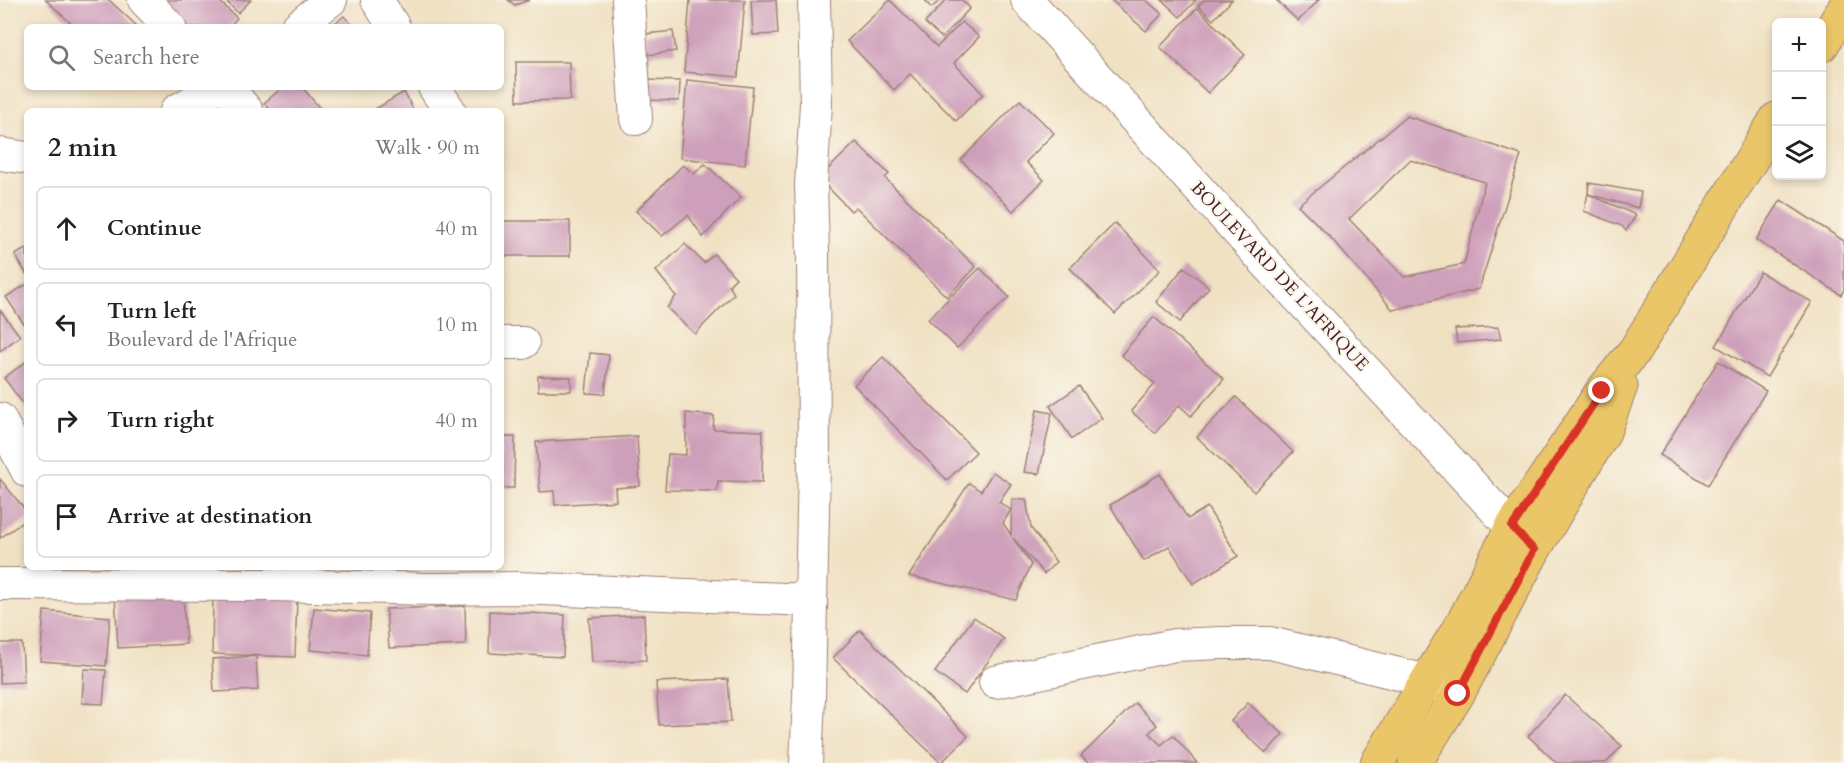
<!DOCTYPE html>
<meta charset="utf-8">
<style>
:root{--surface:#fff;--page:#f2f2f2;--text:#222;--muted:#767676;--line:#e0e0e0}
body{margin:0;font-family:Cardo,serif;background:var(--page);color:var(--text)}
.controls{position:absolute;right:18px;top:18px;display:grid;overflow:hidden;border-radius:9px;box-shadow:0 3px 9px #0003}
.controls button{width:54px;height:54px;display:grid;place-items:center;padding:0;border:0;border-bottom:2px solid var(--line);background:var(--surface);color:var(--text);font:30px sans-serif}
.stop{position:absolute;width:18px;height:18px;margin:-14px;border:4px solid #d93025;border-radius:50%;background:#fff}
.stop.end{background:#d93025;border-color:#fff;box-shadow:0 2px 6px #0008}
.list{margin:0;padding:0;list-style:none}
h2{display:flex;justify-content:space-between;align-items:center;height:78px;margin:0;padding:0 24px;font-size:26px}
h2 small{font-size:20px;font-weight:400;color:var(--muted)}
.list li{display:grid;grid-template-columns:39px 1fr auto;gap:18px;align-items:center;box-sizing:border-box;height:84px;margin:0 12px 12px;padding:0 12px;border:2px solid var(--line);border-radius:9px}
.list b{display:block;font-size:22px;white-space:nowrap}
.list p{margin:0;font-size:20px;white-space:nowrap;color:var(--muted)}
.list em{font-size:20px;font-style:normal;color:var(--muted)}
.icon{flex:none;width:33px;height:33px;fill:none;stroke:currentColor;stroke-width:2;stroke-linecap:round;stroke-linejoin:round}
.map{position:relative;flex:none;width:1844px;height:763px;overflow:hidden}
.search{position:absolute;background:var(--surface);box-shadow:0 3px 9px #0003;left:24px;top:24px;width:480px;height:66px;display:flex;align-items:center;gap:15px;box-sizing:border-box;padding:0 21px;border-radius:9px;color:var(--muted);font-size:22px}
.panel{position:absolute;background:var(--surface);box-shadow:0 3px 9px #0003;left:24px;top:108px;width:480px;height:462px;border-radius:9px}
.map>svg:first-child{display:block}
.building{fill:#ce9fba;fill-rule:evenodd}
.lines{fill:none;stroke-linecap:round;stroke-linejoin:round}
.minor-casing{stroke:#9d8077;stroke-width:34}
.major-casing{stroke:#9d8077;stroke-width:35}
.minor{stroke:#fff;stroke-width:32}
.major{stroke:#eac669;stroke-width:33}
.route{stroke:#d93025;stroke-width:8}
.labels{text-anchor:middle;stroke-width:4.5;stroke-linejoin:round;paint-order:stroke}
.street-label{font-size:18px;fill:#4a1f2b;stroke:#fbf7ec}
</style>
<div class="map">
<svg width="1844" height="763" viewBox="0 0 1844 763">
<rect width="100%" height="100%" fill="#fbf7ec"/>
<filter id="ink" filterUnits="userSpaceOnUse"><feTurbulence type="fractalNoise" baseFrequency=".0167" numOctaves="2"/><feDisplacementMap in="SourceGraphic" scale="12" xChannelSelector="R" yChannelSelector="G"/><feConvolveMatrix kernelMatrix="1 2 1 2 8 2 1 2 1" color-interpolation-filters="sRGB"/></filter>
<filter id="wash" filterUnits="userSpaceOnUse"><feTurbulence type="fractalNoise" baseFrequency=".008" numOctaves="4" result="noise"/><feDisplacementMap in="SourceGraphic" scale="24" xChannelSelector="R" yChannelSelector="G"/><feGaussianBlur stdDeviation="1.35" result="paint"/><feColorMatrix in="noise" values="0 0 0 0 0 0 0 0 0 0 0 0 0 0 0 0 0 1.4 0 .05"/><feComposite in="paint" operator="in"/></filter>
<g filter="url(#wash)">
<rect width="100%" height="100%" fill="#f0e1c3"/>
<g id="blocks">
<g class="building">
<path d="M46 0H109L138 27H75Z"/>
<path d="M145 0H218L237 18 229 27H173Z"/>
<path d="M225 0H251L238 13Z"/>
<path d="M508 0H530L515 5Z"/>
<path d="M690 0H745L738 77 684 72Z"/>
<path d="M751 0H776L778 34 753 35Z"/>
<path d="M890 0 937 47 962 22 979 37 954 63 983 94 956 121 910 74 894 90 847 41Z"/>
<path d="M925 0H941L931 8Z"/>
<path d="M946 0H962L970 8 942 38 925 23Z"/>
<path d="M1111 0H1146L1162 14 1146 31Z"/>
<path d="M1162 0H1196L1180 17Z"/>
<path d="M1204 0H1232L1213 20 1198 6Z"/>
<path d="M1276 0H1319L1298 21Z"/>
<path d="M1197 8 1245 55 1208 93 1160 47Z"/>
<path d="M344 16 354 27H330Z"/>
<path d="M673 31 676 51 647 55 645 34Z"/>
<path d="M516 62H569L570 100 517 101Z"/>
<path d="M646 80 680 81 679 101 646 100Z"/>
<path d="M687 80 753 87 745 165 680 158Z"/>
<path d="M283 87H302L322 111H271L264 103Z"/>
<path d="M404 92 414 111H372Z"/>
<path d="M216 93 228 111H189Z"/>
<path d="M1020 100 1054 133 1026 162 1044 180 1013 211 961 160Z"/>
<path d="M1407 116 1521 155 1479 289 1393 310 1330 237 1298 205ZM1410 160 1485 182 1464 264 1404 277 1349 219Z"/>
<path d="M856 142 889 174 885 178 976 267 947 297 856 207 851 211 819 178Z"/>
<path d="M705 164 741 197 703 237 688 215 662 236 636 211 683 165 694 174Z"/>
<path d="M1589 183 1641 192 1638 208 1588 194Z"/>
<path d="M1588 194 1636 215 1626 231 1622 226 1584 211Z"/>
<path d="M1781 200 1844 241V290L1841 295 1756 240Z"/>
<rect x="501" y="221" width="69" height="35"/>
<path d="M1115 223 1160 270 1115 314 1070 268Z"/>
<path d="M685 244 704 263 714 254 736 278 729 285 734 294 695 334 667 308 676 296 656 271Z"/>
<path d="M27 248V275L15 255Z"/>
<path d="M1184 267 1209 287 1180 322 1156 302Z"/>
<path d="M980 268 1009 297 957 348 928 319Z"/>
<path d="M1760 272 1812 302 1767 377 1716 346Z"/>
<path d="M27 284V329L6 297Z"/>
<path d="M0 310 20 336 0 351Z"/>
<path d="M1154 317 1224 379 1191 416 1179 405 1155 433 1131 411 1155 384 1121 355Z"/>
<path d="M1498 327 1501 339 1457 343 1455 329Z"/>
<path d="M590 353 609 355 605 394 586 393Z"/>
<path d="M883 357 976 452 947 480 854 385Z"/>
<path d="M27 361V409L4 378Z"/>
<path d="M1718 361 1766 391 1708 485 1660 455Z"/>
<path d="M538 376 571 377V391H538Z"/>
<path d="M1079 386 1102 418 1072 439 1050 406Z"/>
<path d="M1236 397 1293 452 1254 492 1197 437Z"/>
<path d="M1037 410 1052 413 1039 474 1024 472Z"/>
<path d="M686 413 714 416 713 429 763 431 762 482 718 481 717 491 665 490 668 454 686 455Z"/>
<path d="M637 436 640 486 615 488 616 501 555 505 554 491 540 492 536 442Z"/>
<path d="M501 437H515L514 488H501Z"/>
<path d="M993 472 1011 484 999 502 1011 510 1003 523 1011 535 1012 499H1026L1031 528 1056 562 1044 574 1013 538 1031 564 1016 600 909 576 969 483 981 491Z"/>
<path d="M1160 474 1188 519 1207 507 1238 556 1193 584 1169 546 1144 561 1110 505Z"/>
<path d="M0 479 27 512V519L0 538Z"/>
<path d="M183 593 186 644 118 648 115 596Z"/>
<path d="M213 595 297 598 295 657 212 654Z"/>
<path d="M465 606 466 645 389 648 386 609Z"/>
<path d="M314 608 370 613 367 655 310 650Z"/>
<path d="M44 611 110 617 106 666 40 661Z"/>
<path d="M490 611 565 615 563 657 489 653Z"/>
<path d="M644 615 646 660 592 662 589 618Z"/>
<path d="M974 617 1004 639 965 694 935 672Z"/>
<path d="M860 630 968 736 941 763 833 658Z"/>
<path d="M0 643H22L24 682 0 683Z"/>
<path d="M256 656 258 690 214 692 212 659Z"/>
<path d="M84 669 106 670 103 704 82 703Z"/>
<path d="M728 679 731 722 659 725 656 682Z"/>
<path d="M1565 695 1622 746 1606 763H1557L1528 736Z"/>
<path d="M1135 703 1157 725 1149 733 1161 745 1173 735 1197 763H1088L1081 756Z"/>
<path d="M1248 703 1283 734 1266 753 1231 721Z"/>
</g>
</g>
</g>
<g filter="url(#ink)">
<use href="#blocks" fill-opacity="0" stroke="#9d8077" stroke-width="1.5"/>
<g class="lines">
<defs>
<g id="minor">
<path d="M144 0 170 27"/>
<path d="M377 0 394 27"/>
<path d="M628 0 636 119"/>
<path d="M1027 0 1266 263 1529 546"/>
<path d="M297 27 331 0"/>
<path d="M227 87 247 111"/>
<path d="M434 87 450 111"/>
<path d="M176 111 217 87"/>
<path d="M0 154 27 158"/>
<path d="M501 343H523"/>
<path d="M0 419 27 471"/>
<path d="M0 584 274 585 432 589 518 588 810 600"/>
<path d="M995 682 1175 645 1222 643H1270L1428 681 1449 690"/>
<path d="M806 763 809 697 814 463 813 252 811 185 816 104 814 0"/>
</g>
<g id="major">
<path d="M1822 45 1844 8"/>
<path d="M1377 763 1465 618 1512 527 1602 391 1635 350 1776 119"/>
<path d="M1415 763 1458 694 1534 550 1604 432 1621 386"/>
</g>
</defs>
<use href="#minor" class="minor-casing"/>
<use href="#major" class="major-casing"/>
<use href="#minor" class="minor"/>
<use href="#major" class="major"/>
</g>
</g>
<g class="lines" filter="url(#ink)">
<path class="route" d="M1458 694 1534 550 1512 527 1602 391"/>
</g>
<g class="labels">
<g class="street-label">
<text transform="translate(1280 276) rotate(47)" y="6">BOULEVARD DE L'AFRIQUE</text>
</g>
</g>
</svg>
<div class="controls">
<button>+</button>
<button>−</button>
<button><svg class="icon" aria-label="layers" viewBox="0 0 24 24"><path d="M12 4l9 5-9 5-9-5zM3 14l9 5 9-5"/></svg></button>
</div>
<div class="stop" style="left:1458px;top:694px"></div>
<div class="stop end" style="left:1602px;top:391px"></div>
<div class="search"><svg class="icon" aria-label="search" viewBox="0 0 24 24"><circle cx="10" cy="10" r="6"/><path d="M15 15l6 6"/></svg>Search here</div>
<section class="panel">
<h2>2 min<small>Walk · 90 m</small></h2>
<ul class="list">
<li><svg class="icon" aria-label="ahead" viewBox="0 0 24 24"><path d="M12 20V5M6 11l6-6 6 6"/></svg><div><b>Continue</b></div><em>40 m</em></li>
<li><svg class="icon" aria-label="left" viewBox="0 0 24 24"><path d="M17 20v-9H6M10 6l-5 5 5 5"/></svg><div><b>Turn left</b><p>Boulevard de l'Afrique</p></div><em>10 m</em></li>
<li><svg class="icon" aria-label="right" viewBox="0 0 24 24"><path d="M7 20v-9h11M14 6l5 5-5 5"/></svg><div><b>Turn right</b></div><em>40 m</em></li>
<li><svg class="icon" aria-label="arrive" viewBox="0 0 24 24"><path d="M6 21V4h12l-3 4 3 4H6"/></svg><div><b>Arrive at destination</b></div></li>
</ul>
</section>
</div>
